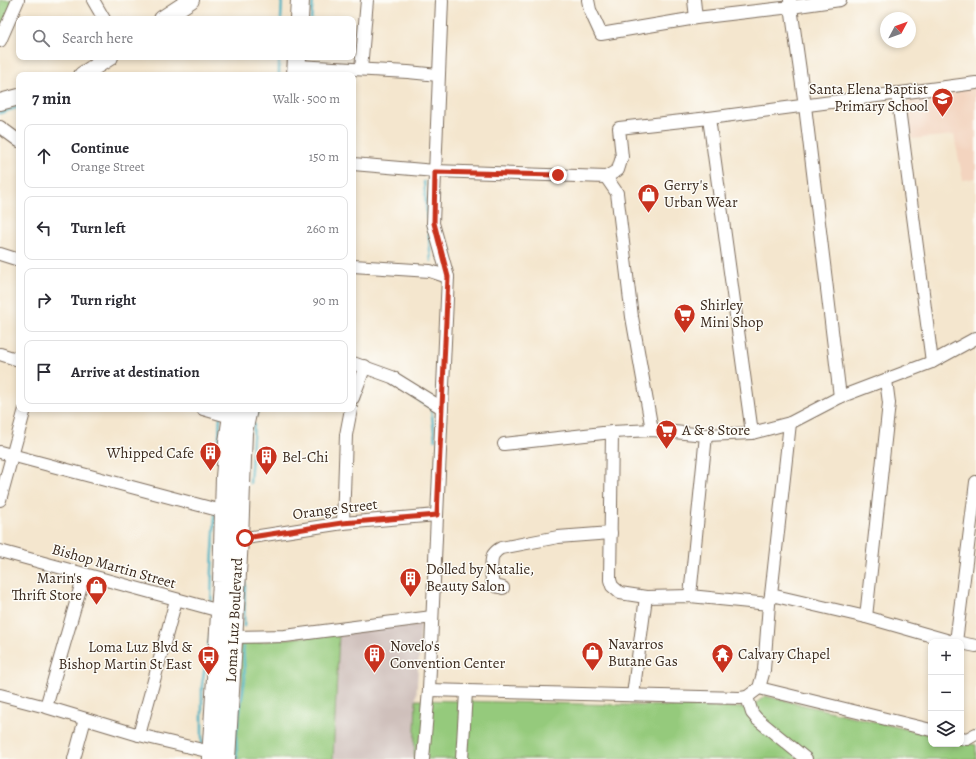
<!DOCTYPE html>
<meta charset="utf-8">
<style>
:root{--surface:#fff;--page:#f2f2f3;--text:#2b2b33;--muted:#7c7c81;--line:#e1e1e2}
body{margin:0;font-family:Alegreya,serif;background:var(--page);color:var(--text)}
.controls{position:absolute;right:12px;bottom:12px;display:grid;overflow:hidden;border-radius:8px;box-shadow:0 2px 6px #0003}
.controls button{width:36px;height:36px;display:grid;place-items:center;padding:0;border:0;border-bottom:1px solid var(--line);background:var(--surface);color:var(--text);font:20px sans-serif}
.compass{position:absolute;left:880px;top:12px;width:36px;height:36px;border-radius:50%;background:var(--surface);box-shadow:0 2px 6px #0003;rotate:49deg}
.stop{position:absolute;width:12px;height:12px;margin:-9px;border:3px solid #c8321e;border-radius:50%;background:#fff}
.stop.end{background:#c8321e;border-color:#fff;box-shadow:0 1px 4px #0008}
.list{margin:0;padding:0;list-style:none}
h2{display:flex;justify-content:space-between;align-items:center;height:52px;margin:0;padding:0 16px;font-size:17px}
h2 small{font-size:13px;font-weight:400;color:var(--muted)}
.list li{display:grid;grid-template-columns:26px 1fr auto;gap:12px;align-items:center;box-sizing:border-box;height:64px;margin:0 8px 8px;padding:0 8px;border:1px solid var(--line);border-radius:8px}
.list b{display:block;font-size:15px;white-space:nowrap}
.list p{margin:0;font-size:13px;white-space:nowrap;color:var(--muted)}
.list em{font-size:13px;font-style:normal;color:var(--muted)}
.icon{flex:none;width:22px;height:22px;fill:none;stroke:currentColor;stroke-width:2;stroke-linecap:round;stroke-linejoin:round}
.map{position:relative;flex:none;width:976px;height:759px;overflow:hidden}
.search{position:absolute;background:var(--surface);box-shadow:0 2px 6px #0003;left:16px;top:16px;width:340px;height:44px;display:flex;align-items:center;gap:10px;box-sizing:border-box;padding:0 14px;border-radius:8px;color:var(--muted);font-size:15px}
.panel{position:absolute;background:var(--surface);box-shadow:0 2px 6px #0003;left:16px;top:72px;width:340px;height:340px;border-radius:8px}
.map>svg:first-child{display:block}
.built{fill:#f3d4bf}
.industrial{fill:#cfc0bb}
.green{fill:#95ca7b;stroke:#687a4c}
.lines{fill:none;stroke-linecap:round;stroke-linejoin:round}
.stream{stroke:#46b1c3;stroke-width:2.5}
.minor-casing{stroke:#7c6c5c;stroke-width:14}
.major-casing{stroke:#7c6c5c;stroke-width:18}
.highway-casing{stroke:#7c6c5c;stroke-width:20}
.minor{stroke:#fff;stroke-width:12}
.major{stroke:#fff;stroke-width:16}
.highway{stroke:#fff;stroke-width:18}
.route{stroke:#c8321e;stroke-width:5}
.labels{text-anchor:middle;stroke-width:3;stroke-linejoin:round;paint-order:stroke}
.poi-label{font-size:15px;fill:#3b2a1e;stroke:#fdfcf7;text-anchor:start}
.street-label{font-size:15px;fill:#3b2a1e;stroke:#fdfcf7}
</style>
<div class="map">
<svg width="976" height="759" viewBox="0 0 976 759">
<rect width="100%" height="100%" fill="#fdfcf7"/>
<filter id="ink" filterUnits="userSpaceOnUse"><feTurbulence type="fractalNoise" baseFrequency=".025" numOctaves="2"/><feDisplacementMap in="SourceGraphic" scale="8" xChannelSelector="R" yChannelSelector="G"/><feConvolveMatrix kernelMatrix="1 2 1 2 8 2 1 2 1" color-interpolation-filters="sRGB"/></filter>
<filter id="wash" filterUnits="userSpaceOnUse"><feTurbulence type="fractalNoise" baseFrequency=".012" numOctaves="4" result="noise"/><feDisplacementMap in="SourceGraphic" scale="16" xChannelSelector="R" yChannelSelector="G"/><feGaussianBlur stdDeviation="0.9" result="paint"/><feColorMatrix in="noise" values="0 0 0 0 0 0 0 0 0 0 0 0 0 0 0 0 0 1.4 0 .05"/><feComposite in="paint" operator="in"/></filter>
<g filter="url(#wash)">
<rect width="100%" height="100%" fill="#f4e6ce"/>
<path class="built" d="M976 87V178L963 180 954 135 912 139 908 97Z"/>
<path class="industrial" d="M421 623 416 700 414 759H333L339 633Z"/>
<g class="green">
<path d="M0 0H15L0 39Z"/>
<path d="M339 633 333 759H234L235 729 241 702 242 677 239 661 240 644Z"/>
<path d="M765 696 931 735V744H961V742L976 745V759H414L416 700 750 708Z"/>
</g>
<g class="lines">
<g class="stream">
<path d="M281 19 282 0"/>
<path d="M311 19 313 0"/>
<path d="M309 58V57"/>
<path d="M279 75V57"/>
<path d="M0 113 19 107"/>
<path d="M424 182 427 219"/>
<path d="M428 226 431 261"/>
<path d="M404 391 431 408 435 440"/>
<path d="M256 416 258 409"/>
<path d="M218 454 220 417"/>
<path d="M250 483 254 424"/>
<path d="M211 606 212 570 215 513"/>
<path d="M244 626 245 582"/>
<path d="M202 747V685L210 635"/>
<path d="M237 759 236 736 245 678 243 647"/>
</g>
</g>
</g>
<g filter="url(#ink)">
<g class="lines">
<defs>
<g id="minor">
<path d="M93 0 104 19"/>
<path d="M588 0 590 10 601 34 696 18 791 7 840 0"/>
<path d="M694 0 696 18"/>
<path d="M790 0 805 106 840 397"/>
<path d="M0 41 18 0"/>
<path d="M297 66 408 72 438 75"/>
<path d="M361 69 367 0"/>
<path d="M897 93 932 362"/>
<path d="M709 118 752 433"/>
<path d="M0 127 19 141"/>
<path d="M353 164 435 171 606 177 618 170 622 157 619 128 709 118 976 83"/>
<path d="M606 177 617 193 632 317 652 430"/>
<path d="M0 254 19 260"/>
<path d="M353 266 430 271 448 277"/>
<path d="M0 354 19 360"/>
<path d="M353 363 392 377 442 408"/>
<path d="M353 398 365 366"/>
<path d="M203 409 231 417"/>
<path d="M612 432 610 580 612 586 620 593 646 597 690 596 769 604"/>
<path d="M504 444 612 432 652 430 706 435 752 433 790 423 840 397 932 362 976 338"/>
<path d="M0 452 218 510 224 511"/>
<path d="M0 500 25 409"/>
<path d="M343 523 346 435 351 409"/>
<path d="M239 539 343 523 437 515"/>
<path d="M0 551 220 611"/>
<path d="M503 588C500 587 496 587 494 585 490 581 491 560 493 555 495 552 497 550 501 548L558 537 611 533"/>
<path d="M771 595 866 617 953 642"/>
<path d="M690 596 706 435"/>
<path d="M866 617 889 403 886 380"/>
<path d="M233 637 285 636 432 617"/>
<path d="M956 642 976 482"/>
<path d="M961 643 976 646"/>
<path d="M759 688 764 670 769 604 771 595 790 423"/>
<path d="M429 690 740 698 747 697 759 688 931 730"/>
<path d="M0 695 46 707 139 735 211 752"/>
<path d="M633 695 646 597"/>
<path d="M747 697 752 713 757 719 806 759"/>
<path d="M46 707 84 575"/>
<path d="M139 735 176 600"/>
<path d="M961 738 967 739 976 734"/>
<path d="M74 759 85 719"/>
<path d="M423 759 429 690 448 277 433 223 442 0"/>
<path d="M462 759 466 692"/>
</g>
<g id="major">
<path d="M162 19 191 0"/>
<path d="M82 75 110 57"/>
<path d="M0 102 19 97"/>
</g>
<g id="highway">
<path d="M299 19 300 0"/>
<path d="M296 75 297 57"/>
<path d="M211 759 222 582 225 477 228 442 233 409"/>
<path d="M226 759 239 539 243 432 248 409"/>
</g>
</defs>
<use href="#minor" class="minor-casing"/>
<use href="#major" class="major-casing"/>
<use href="#highway" class="highway-casing"/>
<use href="#minor" class="minor"/>
<use href="#major" class="major"/>
<use href="#highway" class="highway"/>
</g>
</g>
<g class="lines" filter="url(#ink)">
<path class="route" d="M245 538 342 523 437 515 448 277 434 223 435 172 558 175"/>
</g>
<defs>
<symbol id="school-pin" viewBox="-11 -11 22 30"><path d="M0 17L-7.5 6A9.5 9.5 0 1 1 7.5 6Z" fill="#c8321e" stroke="#fdfcf7"/><path d="M0-5L7-2L0 1L-7-2ZM-4 1L0 2.5L4 1V4Q0 6-4 4Z" fill="#fff"/></symbol>
<symbol id="shop-pin" viewBox="-11 -11 22 30"><path d="M0 17L-7.5 6A9.5 9.5 0 1 1 7.5 6Z" fill="#c8321e" stroke="#fdfcf7"/><path d="M-5-2.5h2.3a2.7 3.5 0 0 1 5.4 0H5L5.5 6h-11ZM-1.5-2.5h3a1.5 2.3 0 0 0-3 0Z" fill="#fff"/></symbol>
<symbol id="supermarket-pin" viewBox="-11 -11 22 30"><path d="M0 17L-7.5 6A9.5 9.5 0 1 1 7.5 6Z" fill="#c8321e" stroke="#fdfcf7"/><path d="M-6-5.5h2.5l.6 2H6L4.5 2H-2.5L-4.4-4H-6ZM-1.5 3.2a1.3 1.3 0 1 0 .1 0ZM3 3.2a1.3 1.3 0 1 0 .1 0Z" fill="#fff"/></symbol>
<symbol id="building-pin" viewBox="-11 -11 22 30"><path d="M0 17L-7.5 6A9.5 9.5 0 1 1 7.5 6Z" fill="#c8321e" stroke="#fdfcf7"/><path d="M-4-6H4V6H1V3H-1V6H-4ZM-2.5-4.3h1.7v1.8h-1.7ZM.8-4.3h1.7v1.8H.8ZM-2.5-1h1.7V.8h-1.7ZM.8-1h1.7V.8H.8Z" fill="#fff"/></symbol>
<symbol id="temple-pin" viewBox="-11 -11 22 30"><path d="M0 17L-7.5 6A9.5 9.5 0 1 1 7.5 6Z" fill="#c8321e" stroke="#fdfcf7"/><path d="M0-6L5-2H3V0L6.5 2.5H4V6H1.5V3h-3V6H-4V2.5H-6.5L-3 0V-2H-5Z" fill="#fff"/></symbol>
<symbol id="bus-pin" viewBox="-11 -11 22 30"><path d="M0 17L-7.5 6A9.5 9.5 0 1 1 7.5 6Z" fill="#c8321e" stroke="#fdfcf7"/><path d="M-5-6H5V4H4V6H2V4H-2V6H-4V4H-5ZM-3.5-4V0h7V-4ZM-3.5 1.2v1.5H-2V1.2ZM2 1.2v1.5H3.5V1.2Z" fill="#fff"/></symbol>
</defs>
<g fill-rule="evenodd">
<use href="#school-pin" x="930" y="86" width="25" height="34"/>
<use href="#shop-pin" x="636" y="182" width="25" height="34"/>
<use href="#supermarket-pin" x="672" y="302" width="25" height="34"/>
<use href="#supermarket-pin" x="654" y="418" width="25" height="34"/>
<use href="#building-pin" x="198" y="440" width="25" height="34"/>
<use href="#building-pin" x="254" y="444" width="25" height="34"/>
<use href="#building-pin" x="398" y="566" width="25" height="34"/>
<use href="#shop-pin" x="84" y="574" width="25" height="34"/>
<use href="#shop-pin" x="580" y="640" width="25" height="34"/>
<use href="#temple-pin" x="710" y="642" width="25" height="34"/>
<use href="#building-pin" x="362" y="642" width="25" height="34"/>
<use href="#bus-pin" x="196" y="644" width="25" height="34"/>
</g>
<g class="labels">
<g class="poi-label">
<text x="928" y="94" text-anchor="end">Santa Elena Baptist<tspan x="928" dy="17">Primary School</tspan></text>
<text x="664" y="190">Gerry's<tspan x="664" dy="17">Urban Wear</tspan></text>
<text x="700" y="310">Shirley<tspan x="700" dy="17">Mini Shop</tspan></text>
<text x="682" y="435">A &amp; 8 Store</text>
<text x="194" y="458" text-anchor="end">Whipped Cafe</text>
<text x="282" y="462">Bel-Chi</text>
<text x="426" y="574">Dolled by Natalie,<tspan x="426" dy="17">Beauty Salon</tspan></text>
<text x="82" y="583" text-anchor="end">Marin's<tspan x="82" dy="17">Thrift Store</tspan></text>
<text x="608" y="649">Navarros<tspan x="608" dy="17">Butane Gas</tspan></text>
<text x="390" y="651">Novelo's<tspan x="390" dy="17">Convention Center</tspan></text>
<text x="192" y="652" text-anchor="end">Loma Luz Blvd &amp;<tspan x="192" dy="17">Bishop Martin St East</tspan></text>
<text x="738" y="659">Calvary Chapel</text>
</g>
<g class="street-label">
<text transform="translate(335 509) rotate(-7)" y="5">Orange Street</text>
<text transform="translate(114 566) rotate(16)" y="5">Bishop Martin Street</text>
<text transform="translate(234 620) rotate(-87)" y="5">Loma Luz Boulevard</text>
</g>
</g>
</svg>
<div class="controls">
<button>+</button>
<button>−</button>
<button><svg class="icon" aria-label="layers" viewBox="0 0 24 24"><path d="M12 4l9 5-9 5-9-5zM3 14l9 5 9-5"/></svg></button>
</div>
<svg class="compass" viewBox="-18 -18 36 36"><path d="M0-13l5 13h-10z" fill="#e53935"/><path d="M0 13l5-13h-10z" fill="#7c7c81"/></svg>
<div class="stop" style="left:245px;top:538px"></div>
<div class="stop end" style="left:558px;top:175px"></div>
<div class="search"><svg class="icon" aria-label="search" viewBox="0 0 24 24"><circle cx="10" cy="10" r="6"/><path d="M15 15l6 6"/></svg>Search here</div>
<section class="panel">
<h2>7 min<small>Walk · 500 m</small></h2>
<ul class="list">
<li><svg class="icon" aria-label="ahead" viewBox="0 0 24 24"><path d="M12 20V5M6 11l6-6 6 6"/></svg><div><b>Continue</b><p>Orange Street</p></div><em>150 m</em></li>
<li><svg class="icon" aria-label="left" viewBox="0 0 24 24"><path d="M17 20v-9H6M10 6l-5 5 5 5"/></svg><div><b>Turn left</b></div><em>260 m</em></li>
<li><svg class="icon" aria-label="right" viewBox="0 0 24 24"><path d="M7 20v-9h11M14 6l5 5-5 5"/></svg><div><b>Turn right</b></div><em>90 m</em></li>
<li><svg class="icon" aria-label="arrive" viewBox="0 0 24 24"><path d="M6 21V4h12l-3 4 3 4H6"/></svg><div><b>Arrive at destination</b></div></li>
</ul>
</section>
</div>
